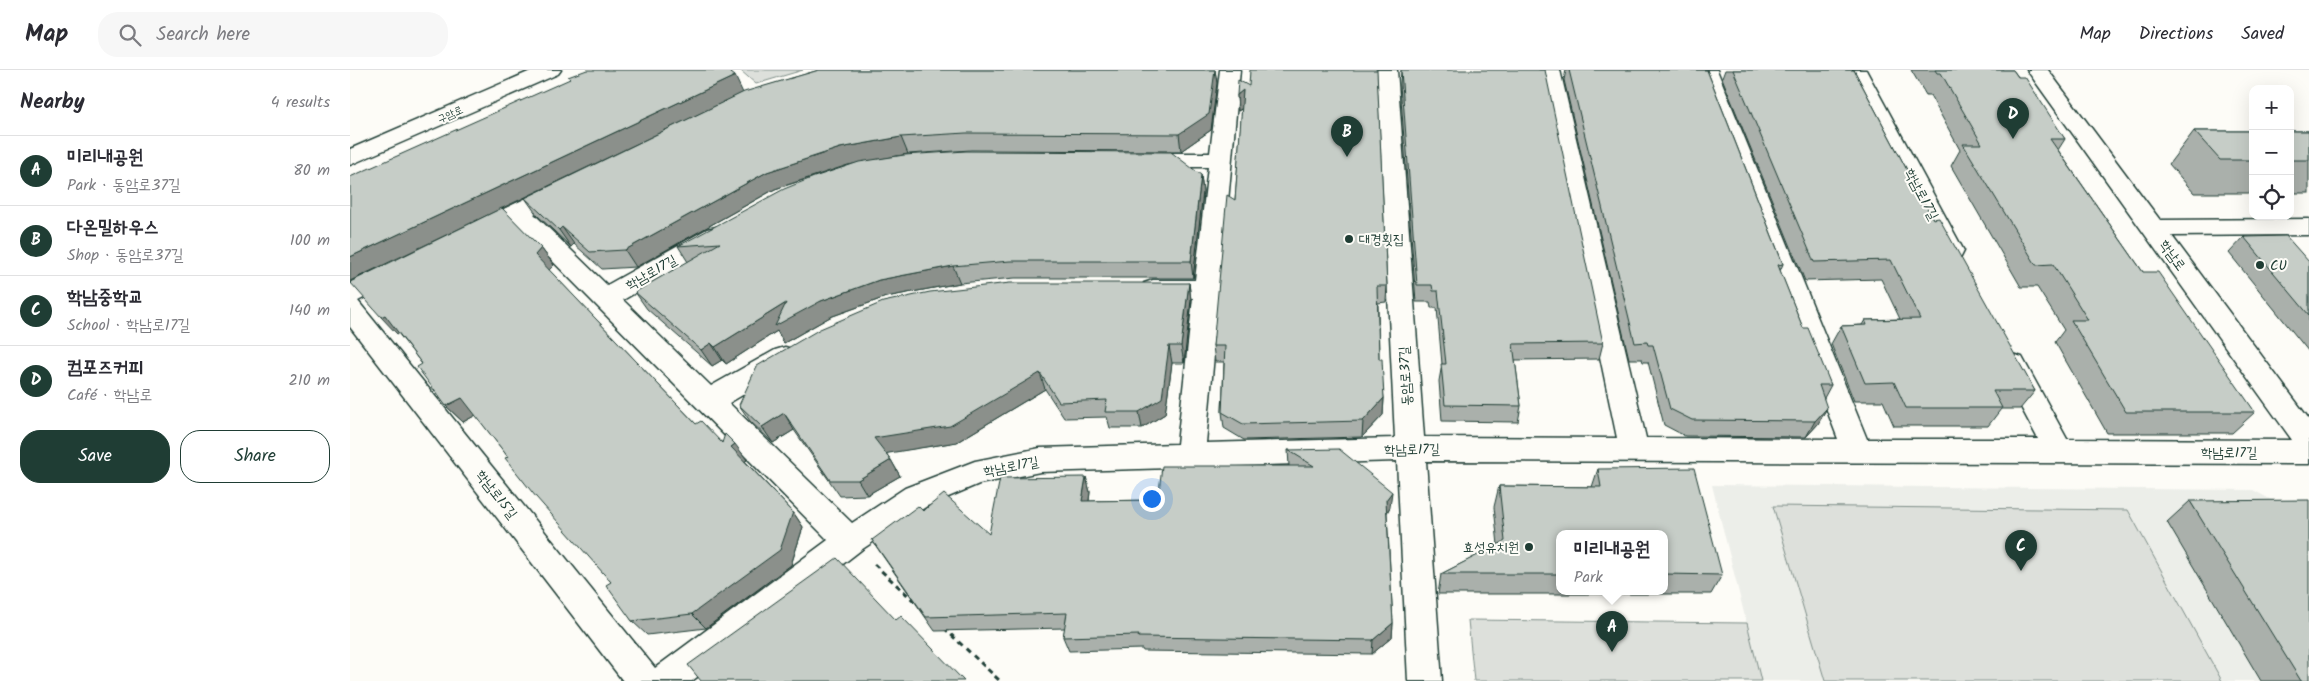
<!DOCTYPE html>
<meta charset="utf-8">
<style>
:root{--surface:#fff;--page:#f7f7f7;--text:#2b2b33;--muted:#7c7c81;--line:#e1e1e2;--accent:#1f3d34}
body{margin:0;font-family:Kalam,"Poor Story",sans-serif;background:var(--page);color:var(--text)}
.controls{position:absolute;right:15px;top:15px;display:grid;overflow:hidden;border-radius:10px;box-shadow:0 5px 20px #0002}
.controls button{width:45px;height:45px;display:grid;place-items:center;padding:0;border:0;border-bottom:1px solid var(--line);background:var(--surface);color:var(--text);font:25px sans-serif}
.you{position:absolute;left:801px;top:428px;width:18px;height:18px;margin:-12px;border:4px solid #fff;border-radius:50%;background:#1a73e8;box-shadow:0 0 0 8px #1a73e833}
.badge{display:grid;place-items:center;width:32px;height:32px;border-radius:50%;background:var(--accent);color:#fff;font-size:16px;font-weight:700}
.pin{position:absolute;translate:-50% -41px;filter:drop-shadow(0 1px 2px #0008)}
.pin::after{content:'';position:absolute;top:26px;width:18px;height:15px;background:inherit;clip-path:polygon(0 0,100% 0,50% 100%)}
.popup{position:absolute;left:1206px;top:460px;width:112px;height:65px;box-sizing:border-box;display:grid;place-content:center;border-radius:10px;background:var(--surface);filter:drop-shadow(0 1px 4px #0005);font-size:16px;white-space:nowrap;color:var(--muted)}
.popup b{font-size:19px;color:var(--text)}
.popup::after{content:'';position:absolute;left:50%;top:100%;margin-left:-10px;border:10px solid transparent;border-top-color:var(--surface)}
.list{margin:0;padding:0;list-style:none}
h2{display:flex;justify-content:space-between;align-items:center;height:65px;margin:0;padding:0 20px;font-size:21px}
h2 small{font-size:16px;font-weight:400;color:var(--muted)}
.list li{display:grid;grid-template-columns:32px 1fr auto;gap:15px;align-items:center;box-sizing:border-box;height:70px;padding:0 20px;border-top:1px solid var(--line)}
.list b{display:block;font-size:19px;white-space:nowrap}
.list p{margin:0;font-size:16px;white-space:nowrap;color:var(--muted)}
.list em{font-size:16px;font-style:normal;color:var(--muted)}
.actions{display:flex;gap:10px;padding:15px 20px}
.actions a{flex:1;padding:11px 0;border:1px solid var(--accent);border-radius:20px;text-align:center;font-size:18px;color:var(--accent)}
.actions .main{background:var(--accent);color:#fff}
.icon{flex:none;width:28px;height:28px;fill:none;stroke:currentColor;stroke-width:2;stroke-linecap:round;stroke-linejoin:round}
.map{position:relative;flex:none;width:1959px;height:611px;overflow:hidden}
header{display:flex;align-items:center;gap:30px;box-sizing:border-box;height:70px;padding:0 25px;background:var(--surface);border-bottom:1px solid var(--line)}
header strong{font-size:24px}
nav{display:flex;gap:28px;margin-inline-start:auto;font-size:18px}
.search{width:350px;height:45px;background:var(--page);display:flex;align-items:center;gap:12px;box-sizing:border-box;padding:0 18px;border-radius:20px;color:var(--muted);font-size:19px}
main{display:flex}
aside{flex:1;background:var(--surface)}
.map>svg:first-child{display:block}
.built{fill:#eceee9}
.green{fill:#dde0db;stroke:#7e8e88}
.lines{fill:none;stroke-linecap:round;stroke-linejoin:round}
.minor-casing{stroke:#1f3d34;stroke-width:3}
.major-casing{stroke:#1f3d34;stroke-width:3}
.path{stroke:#1f3d34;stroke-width:3;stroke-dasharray:5.5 4.5;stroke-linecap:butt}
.minor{fill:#fdfcf7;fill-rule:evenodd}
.major{fill:#fdfcf7;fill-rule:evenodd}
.wall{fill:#aab0ab;stroke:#1f3d34;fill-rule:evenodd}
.shaded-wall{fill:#8b908b;stroke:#1f3d34}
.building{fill:#c6cdc7;stroke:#1f3d34}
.poi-dot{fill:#1f3d34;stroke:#fdfcf7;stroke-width:2}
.labels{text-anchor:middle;stroke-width:4;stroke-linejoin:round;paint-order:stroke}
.far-street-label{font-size:11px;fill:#1f3d34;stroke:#fdfcf7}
.street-label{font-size:14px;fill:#1f3d34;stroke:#fdfcf7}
.poi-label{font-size:14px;fill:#1f3d34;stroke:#fdfcf7;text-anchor:start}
</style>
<header>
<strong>Map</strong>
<div class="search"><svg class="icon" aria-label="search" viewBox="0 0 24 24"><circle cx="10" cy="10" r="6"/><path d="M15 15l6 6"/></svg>Search here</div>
<nav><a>Map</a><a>Directions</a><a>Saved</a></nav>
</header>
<main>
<aside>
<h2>Nearby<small>4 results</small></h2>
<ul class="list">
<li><span class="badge">A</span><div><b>미리내공원</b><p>Park · 동암로37길</p></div><em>80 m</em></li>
<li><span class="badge">B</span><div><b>다온밀하우스</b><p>Shop · 동암로37길</p></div><em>100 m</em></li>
<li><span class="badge">C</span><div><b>학남중학교</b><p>School · 학남로17길</p></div><em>140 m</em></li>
<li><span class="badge">D</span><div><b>컴포즈커피</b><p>Café · 학남로</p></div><em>210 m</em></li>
</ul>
<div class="actions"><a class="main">Save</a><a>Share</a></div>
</aside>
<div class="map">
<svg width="1959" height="611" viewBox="0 0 1959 611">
<rect width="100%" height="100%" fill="#fdfcf7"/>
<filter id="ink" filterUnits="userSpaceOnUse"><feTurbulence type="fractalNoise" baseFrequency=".02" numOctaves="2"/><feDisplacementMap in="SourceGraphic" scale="10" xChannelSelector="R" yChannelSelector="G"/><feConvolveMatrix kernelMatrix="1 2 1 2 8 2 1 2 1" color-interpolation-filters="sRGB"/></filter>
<g filter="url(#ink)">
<path class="built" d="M1362 415 1903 420 1959 450V611H1411Z"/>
<g class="green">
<path d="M390 0H453L406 14Z"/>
<path d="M1423 436 1778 440 1872 611H1475Z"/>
<path d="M1118 550 1397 553 1411 611H1124Z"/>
</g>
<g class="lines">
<defs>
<g id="minor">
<path d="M870 0H890L856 373 1045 368 1027 0H1047L1074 367 1267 368 1190 0H1210L1296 368 1488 369 1347 0H1367L1517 369H1688L1648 294 1652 287 1662 284 1672 287 1717 369 1942 370 1677 0H1698L1810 150 1959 149V165L1822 166 1959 349V394L1076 391 1092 611H1058L1047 391 690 402 629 414 577 436 511 480 342 611H273L0 257V213C15 205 33 192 50 197L54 203 50 209 8 231 305 598 478 470 165 153 125 171 116 169 113 163 116 157 206 114 214 111 222 114 226 119 222 124 184 144 257 215 357 159 366 157 375 159 378 165 375 171 273 230 361 316 425 280 435 277 445 280 449 287 445 294 379 333 502 453 555 418 625 391 690 378 827 374 843 228H803L794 225 790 219 794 213 803 210H845L858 97H794L786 95 783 90 786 85 794 83H860Z"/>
<path d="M1496 0H1516L1614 181 1611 187 1602 190 1593 187Z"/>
</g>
<path id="major" d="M183 0H211L208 4 0 95V79Z"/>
</defs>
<use href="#minor" class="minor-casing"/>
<use href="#major" class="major-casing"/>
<g class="path">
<path d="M524 494 565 532"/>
<path d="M594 558 650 611"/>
</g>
<use href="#minor" class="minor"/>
<use href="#major" class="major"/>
</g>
<g class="wall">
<path d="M469 0H865L867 13 861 60 831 81 621 80 558 84 545 87 851 105 853 122 843 208H665L610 213 536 227 480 247 434 273 427 261 376 294 372 290 362 296 297 239 285 222 338 192 328 176 501 95 425 119 286 197 252 199 224 174 221 177 187 145 175 128 208 112 152 139 191 178 204 195 199 200 346 354 397 390 395 391 443 442 453 457 441 495 356 558 297 565 282 551 261 512 158 387 126 345 113 352 96 336 72 294 48 263 47 264 114 157 220 9 218 7 393 23Z"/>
<path d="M1051 0 1253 273 1249 289 1165 290 1171 336 1168 352 1092 351 1089 311 1092 294 1087 238H1081L1080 232H1066L1050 15Z"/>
<path d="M1216 0H1357L1433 194 1430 201 1453 258 1481 315 1474 328 1468 354 1456 367 1335 366 1314 355 1298 292H1293L1292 289H1279L1214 10Z"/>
<path d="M1375 0H1504L1583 149 1685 321 1670 339H1651L1638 356H1544L1533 331H1504L1481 274 1491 256 1512 255 1515 250 1550 249 1531 209 1455 211 1372 8Z"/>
<path d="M1561 0H1663L1715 69 1708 80 1793 202 1905 342 1882 363H1757L1705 272 1714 260 1687 217H1671L1601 96 1610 80 1580 25H1576Z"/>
<path d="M887 25 1037 216 1036 232 1028 233 1029 289 1034 328 1033 345 1012 367 894 370 874 358 872 342 874 292H865L863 276 885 130 892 39 888 41Z"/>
<path d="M1844 61H1903V123H1844L1819 94Z"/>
<rect x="1940" y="61" width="19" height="62"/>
<path d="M1894 167 1959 192V282L1879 183Z"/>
<path d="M839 213 841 230 834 293H822L815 344 792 358H760L757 347 714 348 695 319 607 372 536 383 541 390 550 406 517 425 490 426 444 360 423 373 400 351 389 335Z"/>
<path d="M938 380 1040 437 1037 443 1043 553 1042 567 1022 584 793 581 792 579 719 581 713 567 715 558 585 561 532 485 522 470 639 464 736 407 740 422 739 431 808 430 939 396Z"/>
<path d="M1248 399 1372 505 1361 524H1088L1091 504 1148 475 1144 437 1149 416 1242 417ZM1210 463H1314V521H1210Z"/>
<path d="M1840 431 1959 611H1911L1817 452Z"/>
</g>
<g class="shaded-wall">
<path d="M865 0 867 13 861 60 831 81 829 64Z"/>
<path d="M385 6 393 23 0 211V187Z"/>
<path d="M893 20 894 37 888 41 887 25Z"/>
<path d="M551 67 558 84 498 95 425 119 286 197 275 180 417 102 490 78Z"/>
<path d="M851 105 853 122 843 208 841 191Z"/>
<path d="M212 157 224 174 221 177 209 160Z"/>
<path d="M191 178 204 195 198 201 185 185Z"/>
<path d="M603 196 610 213 536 227 480 247 434 273 427 261 376 294 365 277 436 233 471 231 529 210Z"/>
<path d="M839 213 841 230 834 293 831 276Z"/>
<path d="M35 245 51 262 47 264 31 247Z"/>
<path d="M361 273 372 290 362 296 351 280Z"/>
<path d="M819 276 822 293 815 344 792 358 789 342Z"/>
<path d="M690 303 695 319 607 372 533 384 524 368Z"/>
<path d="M112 328 128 344 113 352 96 336Z"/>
<path d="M1034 328 1033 345 1012 367 1013 351Z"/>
<path d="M1477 338 1468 354 1456 367 1465 351Z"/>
<path d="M434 343 444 360 423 373 412 357Z"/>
<path d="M385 374 397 390 392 393 381 377Z"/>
<path d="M541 390 550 406 517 425 508 410Z"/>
<path d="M736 407 740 422 737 447 732 431Z"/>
<path d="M1042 422 1040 437 1035 445 1036 430Z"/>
<path d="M443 442 453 457 441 495 356 558 342 544Z"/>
<path d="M1043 553 1042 567 1022 584 1023 570Z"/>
</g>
<g class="building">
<path d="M237 0H377L385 6 0 187V107L220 9 218 7Z"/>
<path d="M469 0H865L859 44 829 64 616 63 551 67 490 78 417 102 275 180 240 182 212 157 209 160 175 128 394 22Z"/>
<path d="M900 0H1027L1037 216H1027L1029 289H1032L1034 328 1013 351 893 354 872 342 875 276H863L877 125 885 130 893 20 887 25 888 10 899 16Z"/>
<path d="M1051 0H1195L1253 273 1163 274 1171 336 1095 335 1091 294H1096L1088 221H1083L1082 215H1067Z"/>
<path d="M1219 0H1357L1433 194 1428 195 1453 258H1458L1481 315H1469L1477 338 1465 351 1342 350 1320 339 1303 275H1298L1297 272 1285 273Z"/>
<path d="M1383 0H1504L1583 149 1589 148 1685 321H1643L1652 338H1556L1544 312 1515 313 1491 256 1517 255 1515 250 1570 249 1541 190 1464 192Z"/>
<path d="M1585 0H1663L1668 7H1675L1715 69H1700L1793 202H1808L1905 342H1776L1721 250H1738L1703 194 1686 195 1613 74H1632L1591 3H1587Z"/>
<path d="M1844 61H1903V90H1870Z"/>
<rect x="1940" y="61" width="19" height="29"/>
<path d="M616 81 821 82 851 105 841 191H660L603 196 529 210 471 231 425 256 436 233 365 277 361 273 351 280 285 222 370 173 328 176 347 166 434 119 464 107 509 92 554 85Z"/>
<path d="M152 138 191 178 185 185 346 354 351 351 372 373 375 364 385 374 381 377 443 442 430 480 342 544 282 551 256 515 261 512 186 427 155 388 158 387 112 328 96 336 67 297 72 294 35 245 31 247 0 212Z"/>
<path d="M1936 166 1959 192V245L1894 167Z"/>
<path d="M660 213H839L831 276H819L812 328 789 342H755L757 330 709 332 690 303 600 356 524 368 541 390 508 410H480L434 343 412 357 389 335 407 296 470 259 533 232 580 222Z"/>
<path d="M989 379 1042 422 1036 430 1043 553 1023 570 788 567 789 565 713 567 717 543 576 547 522 470 568 436 573 441 594 424 639 464 650 408 736 407 732 431 808 430 812 396H964L938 380Z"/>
<path d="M1344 398 1372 505 1314 504V463H1210V504H1091L1155 471 1149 416 1251 417 1248 399Z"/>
<path d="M1959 430V611H1951L1840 431Z"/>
<path d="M487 488 546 550 551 546 614 611H351L338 595Z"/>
</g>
</g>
<g class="poi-dot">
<circle cx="999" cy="169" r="5"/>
<circle cx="1910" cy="195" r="5"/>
<circle cx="1179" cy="477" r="5"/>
</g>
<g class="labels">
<g class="far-street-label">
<text transform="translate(100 44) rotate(-24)" y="4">구암로</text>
</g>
<g class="street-label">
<text transform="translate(1572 124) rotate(62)" y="5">학남로17길</text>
<text transform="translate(1823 185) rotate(54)" y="5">학남로</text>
<text transform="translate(301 202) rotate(-30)" y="5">학남로17길</text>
<text transform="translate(1055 306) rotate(-93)" y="5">동암로37길</text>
<text transform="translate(1062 379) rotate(-1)" y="5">학남로17길</text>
<text x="1879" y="387">학남로17길</text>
<text transform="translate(661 396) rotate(-11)" y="5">학남로17길</text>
<text transform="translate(147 424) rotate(52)" y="5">학남로15길</text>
</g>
<g class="poi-label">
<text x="1009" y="174">대경횟집</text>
<text x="1920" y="200">CU</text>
<text x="1169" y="482" text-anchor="end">효성유치원</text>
</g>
</g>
</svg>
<div class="controls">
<button>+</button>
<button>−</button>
<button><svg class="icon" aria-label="locate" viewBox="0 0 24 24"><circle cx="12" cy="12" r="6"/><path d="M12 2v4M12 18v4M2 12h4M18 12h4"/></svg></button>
</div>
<div class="you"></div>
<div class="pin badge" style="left:1262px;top:582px">A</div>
<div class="popup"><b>미리내공원</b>Park</div>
<div class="pin badge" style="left:997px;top:87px">B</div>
<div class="pin badge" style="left:1671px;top:501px">C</div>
<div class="pin badge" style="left:1663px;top:69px">D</div>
</div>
</main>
